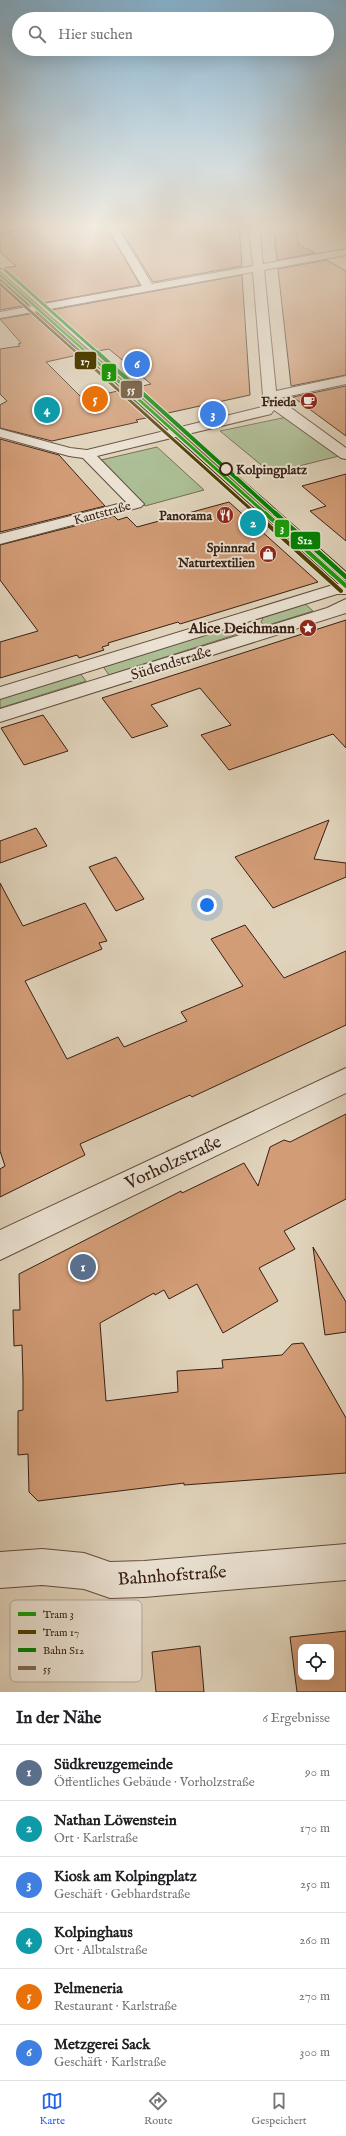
<!DOCTYPE html>
<html lang="de">
<meta charset="utf-8">
<style>
:root{--surface:#fff;--page:#f6f6f6;--text:#202124;--muted:#757577;--line:#e0e0e0;--accent:#2563eb}
body{margin:0;font-family:"IM FELL English",serif;background:var(--page);color:var(--text)}
.controls{position:absolute;right:12px;bottom:12px;display:grid;overflow:hidden;border-radius:8px;box-shadow:0 4px 16px #0002}
.controls button{width:36px;height:36px;display:grid;place-items:center;padding:0;border:0;border-bottom:1px solid var(--line);background:var(--surface);color:var(--text);font:20px sans-serif}
.you{position:absolute;left:207px;top:905px;width:14px;height:14px;margin:-10px;border:3px solid #fff;border-radius:50%;background:#1a73e8;box-shadow:0 0 0 6px #1a73e833}
.badge{display:grid;place-items:center;width:26px;height:26px;border-radius:50%;background:var(--accent);color:#fff;font-size:13px;font-weight:700}
.pin{position:absolute;translate:-50% -50%;border:2px solid #fff;box-shadow:0 1px 4px #0006}
.list{margin:0;padding:0;list-style:none}
h2{display:flex;justify-content:space-between;align-items:center;height:52px;margin:0;padding:0 16px;font-size:17px}
h2 small{font-size:13px;font-weight:400;color:var(--muted)}
.list li{display:grid;grid-template-columns:26px 1fr auto;gap:12px;align-items:center;box-sizing:border-box;height:56px;padding:0 16px;border-top:1px solid var(--line)}
.list b{display:block;font-size:15px;white-space:nowrap}
.list p{margin:0;font-size:13px;white-space:nowrap;color:var(--muted)}
.list em{font-size:13px;font-style:normal;color:var(--muted)}
.icon{flex:none;width:22px;height:22px;fill:none;stroke:currentColor;stroke-width:2;stroke-linecap:round;stroke-linejoin:round}
.map{position:relative;flex:none;width:346px;height:1692px;overflow:hidden}
.search{position:absolute;background:var(--surface);box-shadow:0 4px 16px #0002;left:12px;right:12px;top:12px;height:44px;display:flex;align-items:center;gap:10px;box-sizing:border-box;padding:0 14px;border-radius:22px;color:var(--muted);font-size:15px}
.sheet{height:388px;background:var(--surface)}
nav{display:flex;justify-content:space-around;align-items:center;box-sizing:border-box;height:56px;border-top:1px solid var(--line);background:var(--surface);font-size:11px;color:var(--muted)}
nav a{display:grid;justify-items:center;gap:2px}
nav .on{color:var(--accent)}
.map>svg:first-child{display:block}
.green{fill:#acbe95;stroke:#726f54}
.building{fill:#d29c76;stroke:#382013;fill-rule:evenodd}
.lines{fill:none;stroke-linecap:round;stroke-linejoin:round}
.minor-casing{stroke:#624d3d;stroke-width:2}
.major-casing{stroke:#382013;stroke-width:2}
.minor{fill:#ebe2d3;fill-rule:evenodd}
.major{fill:#e0d3bb;fill-rule:evenodd}
.bus-1-far2-casing{stroke:#ebe2d3;stroke-width:4}
.bus-1-far1-casing{stroke:#ebe2d3;stroke-width:5}
.bus-1-casing{stroke:#ebe2d3;stroke-width:6}
.bus-1-far2{stroke:#806a50;stroke-width:2.5}
.bus-1-far1{stroke:#806a50;stroke-width:3}
.bus-1{stroke:#806a50;stroke-width:4}
.rail-1-far2-casing{stroke:#ebe2d3;stroke-width:4.5}
.rail-1-far1-casing{stroke:#ebe2d3;stroke-width:6}
.rail-1-casing{stroke:#ebe2d3;stroke-width:7}
.rail-1-far2{stroke:#008000;stroke-width:3}
.rail-1-far1{stroke:#008000;stroke-width:4}
.rail-1{stroke:#008000;stroke-width:4.5}
.tram-1-far2-casing{stroke:#ebe2d3;stroke-width:4}
.tram-1-far1-casing{stroke:#ebe2d3;stroke-width:5}
.tram-1-casing{stroke:#ebe2d3;stroke-width:6}
.tram-2-far2-casing{stroke:#ebe2d3;stroke-width:4}
.tram-2-far1-casing{stroke:#ebe2d3;stroke-width:5}
.tram-2-casing{stroke:#ebe2d3;stroke-width:6}
.tram-1-far2{stroke:#199b09;stroke-width:2.5}
.tram-1-far1{stroke:#199b09;stroke-width:3}
.tram-1{stroke:#199b09;stroke-width:4}
.tram-2-far2{stroke:#4d3d00;stroke-width:2.5}
.tram-2-far1{stroke:#4d3d00;stroke-width:3}
.tram-2{stroke:#4d3d00;stroke-width:4}
.stop-dot{fill:#ebe2d3;stroke:#382013;stroke-width:2}
.labels{text-anchor:middle;stroke-width:4;stroke-linejoin:round;paint-order:stroke}
.far-poi-label{font-size:13px;font-weight:bold;fill:#382013;stroke:#ebe2d3;text-anchor:end}
.far-stop-label{font-size:13px;font-weight:bold;fill:#382013;stroke:#ebe2d3;text-anchor:start}
.far-street-label{font-size:13px;fill:#382013;stroke:#ebe2d3}
.poi-label{font-size:15px;font-weight:bold;fill:#382013;stroke:#ebe2d3;text-anchor:end}
.street-label{font-size:15px;fill:#382013;stroke:#ebe2d3}
.near-street-label{font-size:18px;fill:#382013;stroke:#ebe2d3}
.key{fill:#ebe2d3;stroke:#b5a899;stroke-width:1}
.key-label{font-size:11px;fill:#382013}
.line-badge{stroke:#ebe2d3;stroke-width:1.5}
.badge-label{font-size:11px;text-anchor:middle;font-weight:bold;fill:#fff}
</style>
<div class="map">
<svg width="346" height="1692" viewBox="0 0 346 1692">
<rect width="100%" height="100%" fill="#e0d3bb"/>
<filter id="stains"><feTurbulence type="fractalNoise" baseFrequency=".005" numOctaves="4"/><feColorMatrix values="0 0 0 0 .2 0 0 0 0 .09 0 0 0 0 .02 0 0 0 .5 -.17"/></filter>
<radialGradient id="worn" r=".72"><stop offset=".6" stop-color="#630" stop-opacity="0"/><stop offset="1" stop-color="#630" stop-opacity=".3"/></radialGradient>
<g class="green">
<path d="M287 417 339 456 271 473 220 431Z"/>
<path d="M157 447 204 490 145 506 101 460Z"/>
<path d="M304 603 313 611 265 626 261 622 264 616Z"/>
<path d="M220 628 245 629 247 631 109 675 102 665Z"/>
<path d="M79 672 86 681 0 708V696Z"/>
</g>
<g class="building">
<path d="M57 225H105L140 285 43 303 4 268 16 266 0 252V233Z"/>
<path d="M118 225H239L242 266 153 282Z"/>
<path d="M273 225H295L299 245 315 253 277 260Z"/>
<path d="M327 260 346 271V375L291 386 278 269Z"/>
<path d="M242 275 250 395 168 413 138 387 151 384 109 349 98 351 52 310Z"/>
<path d="M0 280 28 305 0 310Z"/>
<path d="M36 313 82 354 46 362 83 399 122 390 151 417 136 420 138 422 52 441 0 428V405L7 401 0 394V349L20 346 18 344 21 343 0 319Z"/>
<path d="M346 386V436L293 397Z"/>
<path d="M0 439 59 455 105 506 0 532Z"/>
<path d="M346 474V541L310 511 326 506 302 486Z"/>
<path d="M229 502 318 582 180 624 178 622 108 643 109 645 102 647 104 650 79 658 77 655 0 678V642L38 631 0 580V545L114 516 118 520 127 517 137 527Z"/>
<path d="M346 620V748L333 734 229 770 201 735 231 725 200 688 151 705 168 726 132 738 102 698Z"/>
<path d="M43 715 68 751 24 765 1 728Z"/>
<path d="M329 820 314 859 346 863V877L273 908 235 857Z"/>
<path d="M36 828 47 846 0 863V841Z"/>
<path d="M116 857 144 899 116 911 89 867Z"/>
<path d="M0 883 23 926 85 903 107 941 99 943 102 949 25 981 67 1059 118 1037 124 1047 187 1021 181 1012 243 986 211 939 245 925 284 978 346 951V1025L192 1097 190 1095 80 1144 85 1155 0 1197V1169L5 1166 0 1151Z"/>
<path d="M346 1114V1199L284 1231 295 1249 259 1268 278 1301 223 1333 197 1284 169 1299 164 1290 155 1295 154 1293 100 1323 106 1401 178 1392 177 1371 223 1368 222 1360 282 1355 292 1344 303 1343 346 1418V1473L184 1485V1483L38 1501 29 1492 28 1454 18 1455V1411L23 1410V1380L22 1345 14 1346 13 1310H20L19 1274 181 1191 182 1193 244 1163 258 1186 270 1147 284 1140 290 1142Z"/>
<path d="M313 1247 346 1302V1332L325 1335Z"/>
<path d="M346 1631V1692H297L290 1637ZM301 1647H331V1677H301Z"/>
<path d="M200 1646 204 1692H156L152 1652Z"/>
</g>
<g class="lines">
<defs>
<g id="minor">
<path d="M106 225H116L152 284 253 266 249 225H259L263 264 346 249V255L264 270 276 391 346 376V384L276 399V401L287 405 346 448V459L341 458 274 410 271 414 97 456 141 501 144 504 141 507 0 544V534L126 502 83 458 69 456 0 437V429L70 448 87 450 262 407 263 396 253 272 0 318V312L142 286Z"/>
<path d="M336 584H346V594H337L0 699V687Z"/>
<path d="M346 599V613L0 722V709L327 608Z"/>
<path d="M346 1068V1093L0 1260V1230Z"/>
<path d="M346 1544V1580L144 1597 110 1598 84 1589 42 1585 0 1588V1552L42 1549 84 1553 110 1562 144 1561Z"/>
</g>
<path id="major" d="M0 269 4 270 346 572V586L340 585 0 278Z"/>
</defs>
<use href="#minor" class="minor-casing"/>
<use href="#major" class="major-casing"/>
<use href="#minor" class="minor"/>
<use href="#major" class="major"/>
<defs>
<path id="bus-1-far2" d="M0 272 91 353"/>
<path id="bus-1-far1" d="M90 352 271 514"/>
<path id="bus-1" d="M270 513 346 581"/>
</defs>
<use href="#bus-1-far2" class="bus-1-far2-casing"/>
<use href="#bus-1-far1" class="bus-1-far1-casing"/>
<use href="#bus-1" class="bus-1-casing"/>
<use href="#bus-1-far2" class="bus-1-far2"/>
<use href="#bus-1-far1" class="bus-1-far1"/>
<use href="#bus-1" class="bus-1"/>
<defs>
<path id="rail-1-far2" d="M5 270 98 353"/>
<path id="rail-1-far1" d="M97 352 276 514"/>
<path id="rail-1" d="M275 513 346 577"/>
</defs>
<use href="#rail-1-far2" class="rail-1-far2-casing"/>
<use href="#rail-1-far1" class="rail-1-far1-casing"/>
<use href="#rail-1" class="rail-1-casing"/>
<use href="#rail-1-far2" class="rail-1-far2"/>
<use href="#rail-1-far1" class="rail-1-far1"/>
<use href="#rail-1" class="rail-1"/>
<defs>
<path id="tram-1-far2" d="M0 275 87 353"/>
<path id="tram-1-far1" d="M86 352 266 514"/>
<path id="tram-1" d="M265 513 346 586"/>
<path id="tram-2-far2" d="M0 284 77 353"/>
<path id="tram-2-far1" d="M76 352 256 514"/>
<path id="tram-2" d="M255 513 341 591"/>
</defs>
<use href="#tram-1-far2" class="tram-1-far2-casing"/>
<use href="#tram-1-far1" class="tram-1-far1-casing"/>
<use href="#tram-1" class="tram-1-casing"/>
<use href="#tram-2-far2" class="tram-2-far2-casing"/>
<use href="#tram-2-far1" class="tram-2-far1-casing"/>
<use href="#tram-2" class="tram-2-casing"/>
<use href="#tram-1-far2" class="tram-1-far2"/>
<use href="#tram-1-far1" class="tram-1-far1"/>
<use href="#tram-1" class="tram-1"/>
<use href="#tram-2-far2" class="tram-2-far2"/>
<use href="#tram-2-far1" class="tram-2-far1"/>
<use href="#tram-2" class="tram-2"/>
</g>
<linearGradient id="sky" x2="0" y2="1"><stop stop-color="#86b5d3"/><stop offset="0.49" stop-color="#f1ebe0"/><stop offset="1" stop-color="#f1ebe0" stop-opacity="0"/></linearGradient>
<rect width="346" height="462" fill="url(#sky)"/>
<defs>
<symbol id="cafe-disc" viewBox="-11 -11 22 22"><circle r="9.5" fill="#8f2418" stroke="#ebe2d3"/><path d="M-5.5-4.5H6V0H3Q3 3.5 0 3.5H-2.5Q-5.5 3.5-5.5 0ZM3-3.2v2h1.7v-2ZM-6 4.5H4V6H-6Z" fill="#fff"/></symbol>
<symbol id="restaurant-disc" viewBox="-11 -11 22 22"><circle r="9.5" fill="#8f2418" stroke="#ebe2d3"/><path d="M-5-6h1v4h1v-4h1v4h1v-4h1v5L-1.5 .5V6h-2V.5L-5-1ZM5-6V6H3V1.5H1.5Q1.5-4 5-6Z" fill="#fff"/></symbol>
<symbol id="shop-disc" viewBox="-11 -11 22 22"><circle r="9.5" fill="#8f2418" stroke="#ebe2d3"/><path d="M-5-2.5h2.3a2.7 3.5 0 0 1 5.4 0H5L5.5 6h-11ZM-1.5-2.5h3a1.5 2.3 0 0 0-3 0Z" fill="#fff"/></symbol>
<symbol id="sight-disc" viewBox="-11 -11 22 22"><circle r="9.5" fill="#8f2418" stroke="#ebe2d3"/><path d="M0-6L1.8-2.2L6-1.7L2.9 1.2L3.7 5.4L0 3.3L-3.7 5.4L-2.9 1.2L-6-1.7L-1.8-2.2Z" fill="#fff"/></symbol>
</defs>
<g fill-rule="evenodd">
<use href="#cafe-disc" x="299" y="391" width="20" height="20"/>
<use href="#restaurant-disc" x="215" y="505" width="20" height="20"/>
<use href="#shop-disc" x="258" y="544" width="20" height="20"/>
<use href="#sight-disc" x="298" y="618" width="20" height="20"/>
</g>
<circle class="stop-dot" cx="226" cy="469" r="6"/>
<g class="labels">
<g class="far-poi-label">
<text x="296" y="406">Frieda</text>
<text x="212" y="520">Panorama</text>
<text x="255" y="552">Spinnrad<tspan x="255" dy="15">Naturtextilien</tspan></text>
</g>
<g class="far-stop-label">
<text x="236" y="474">Kolpingplatz</text>
</g>
<g class="far-street-label">
<text transform="translate(102 512) rotate(-15)" y="5">Kantstraße</text>
</g>
<g class="poi-label">
<text x="295" y="633">Alice Deichmann</text>
</g>
<g class="street-label">
<text transform="translate(171 663) rotate(-17)" y="5">Südendstraße</text>
</g>
<g class="near-street-label">
<text transform="translate(173 1162) rotate(-25)" y="6">Vorholzstraße</text>
<text transform="translate(172 1575) rotate(-4)" y="6">Bahnhofstraße</text>
</g>
</g>
<rect x="10" y="1600" width="132" height="82" rx="6" class="key"/>
<rect x="18" y="1612" width="18" height="4" fill="#199b09"/>
<rect x="18" y="1630" width="18" height="4" fill="#4d3d00"/>
<rect x="18" y="1648" width="18" height="4" fill="#008000"/>
<rect x="18" y="1666" width="18" height="4" fill="#806a50"/>
<g class="key-label">
<text x="43" y="1618">Tram 3</text>
<text x="43" y="1636">Tram 17</text>
<text x="43" y="1654">Bahn S12</text>
<text x="43" y="1672">55</text>
</g>
<g class="line-badge">
<rect x="74" y="351" width="23" height="19" rx="4" fill="#4d3d00"/>
<rect x="101" y="363" width="16" height="19" rx="4" fill="#199b09"/>
<rect x="120" y="380" width="23" height="19" rx="4" fill="#806a50"/>
<rect x="274" y="519" width="16" height="19" rx="4" fill="#199b09"/>
<rect x="290" y="531" width="31" height="19" rx="4" fill="#008000"/>
</g>
<g class="badge-label">
<text x="85" y="365">17</text>
<text x="109" y="377">3</text>
<text x="131" y="393">55</text>
<text x="282" y="532">3</text>
<text x="305" y="544">S12</text>
</g>
<rect width="100%" height="100%" filter="url(#stains)"/>
<rect width="100%" height="100%" fill="url(#worn)"/>
</svg>
<div class="controls">
<button><svg class="icon" aria-label="locate" viewBox="0 0 24 24"><circle cx="12" cy="12" r="6"/><path d="M12 2v4M12 18v4M2 12h4M18 12h4"/></svg></button>
</div>
<div class="you"></div>
<div class="pin badge" style="left:83px;top:1267px;background:#5c6f8a">1</div>
<div class="pin badge" style="left:253px;top:523px;background:#0f9aa8">2</div>
<div class="pin badge" style="left:213px;top:414px;background:#3f7fe0">3</div>
<div class="pin badge" style="left:47px;top:410px;background:#0f9aa8">4</div>
<div class="pin badge" style="left:95px;top:399px;background:#e8710a">5</div>
<div class="pin badge" style="left:137px;top:364px;background:#3f7fe0">6</div>
<div class="search"><svg class="icon" aria-label="search" viewBox="0 0 24 24"><circle cx="10" cy="10" r="6"/><path d="M15 15l6 6"/></svg>Hier suchen</div>
</div>
<section class="sheet">
<h2>In der Nähe<small>6 Ergebnisse</small></h2>
<ul class="list">
<li><span class="badge" style="background:#5c6f8a">1</span><div><b>Südkreuzgemeinde</b><p>Öffentliches Gebäude · Vorholzstraße</p></div><em>90 m</em></li>
<li><span class="badge" style="background:#0f9aa8">2</span><div><b>Nathan Löwenstein</b><p>Ort · Karlstraße</p></div><em>170 m</em></li>
<li><span class="badge" style="background:#3f7fe0">3</span><div><b>Kiosk am Kolpingplatz</b><p>Geschäft · Gebhardstraße</p></div><em>250 m</em></li>
<li><span class="badge" style="background:#0f9aa8">4</span><div><b>Kolpinghaus</b><p>Ort · Albtalstraße</p></div><em>260 m</em></li>
<li><span class="badge" style="background:#e8710a">5</span><div><b>Pelmeneria</b><p>Restaurant · Karlstraße</p></div><em>270 m</em></li>
<li><span class="badge" style="background:#3f7fe0">6</span><div><b>Metzgerei Sack</b><p>Geschäft · Karlstraße</p></div><em>300 m</em></li>
</ul>
</section>
<nav>
<a class="on"><svg class="icon" aria-label="map" viewBox="0 0 24 24"><path d="M3 6l6-2 6 2 6-2v14l-6 2-6-2-6 2zM9 4v14M15 6v14"/></svg>Karte</a>
<a><svg class="icon" aria-label="directions" viewBox="0 0 24 24"><path d="M12 3l9 9-9 9-9-9zM9 14v-3h6M13 9l2 2-2 2"/></svg>Route</a>
<a><svg class="icon" aria-label="saved" viewBox="0 0 24 24"><path d="M7 4h10v16l-5-4-5 4z"/></svg>Gespeichert</a>
</nav>
